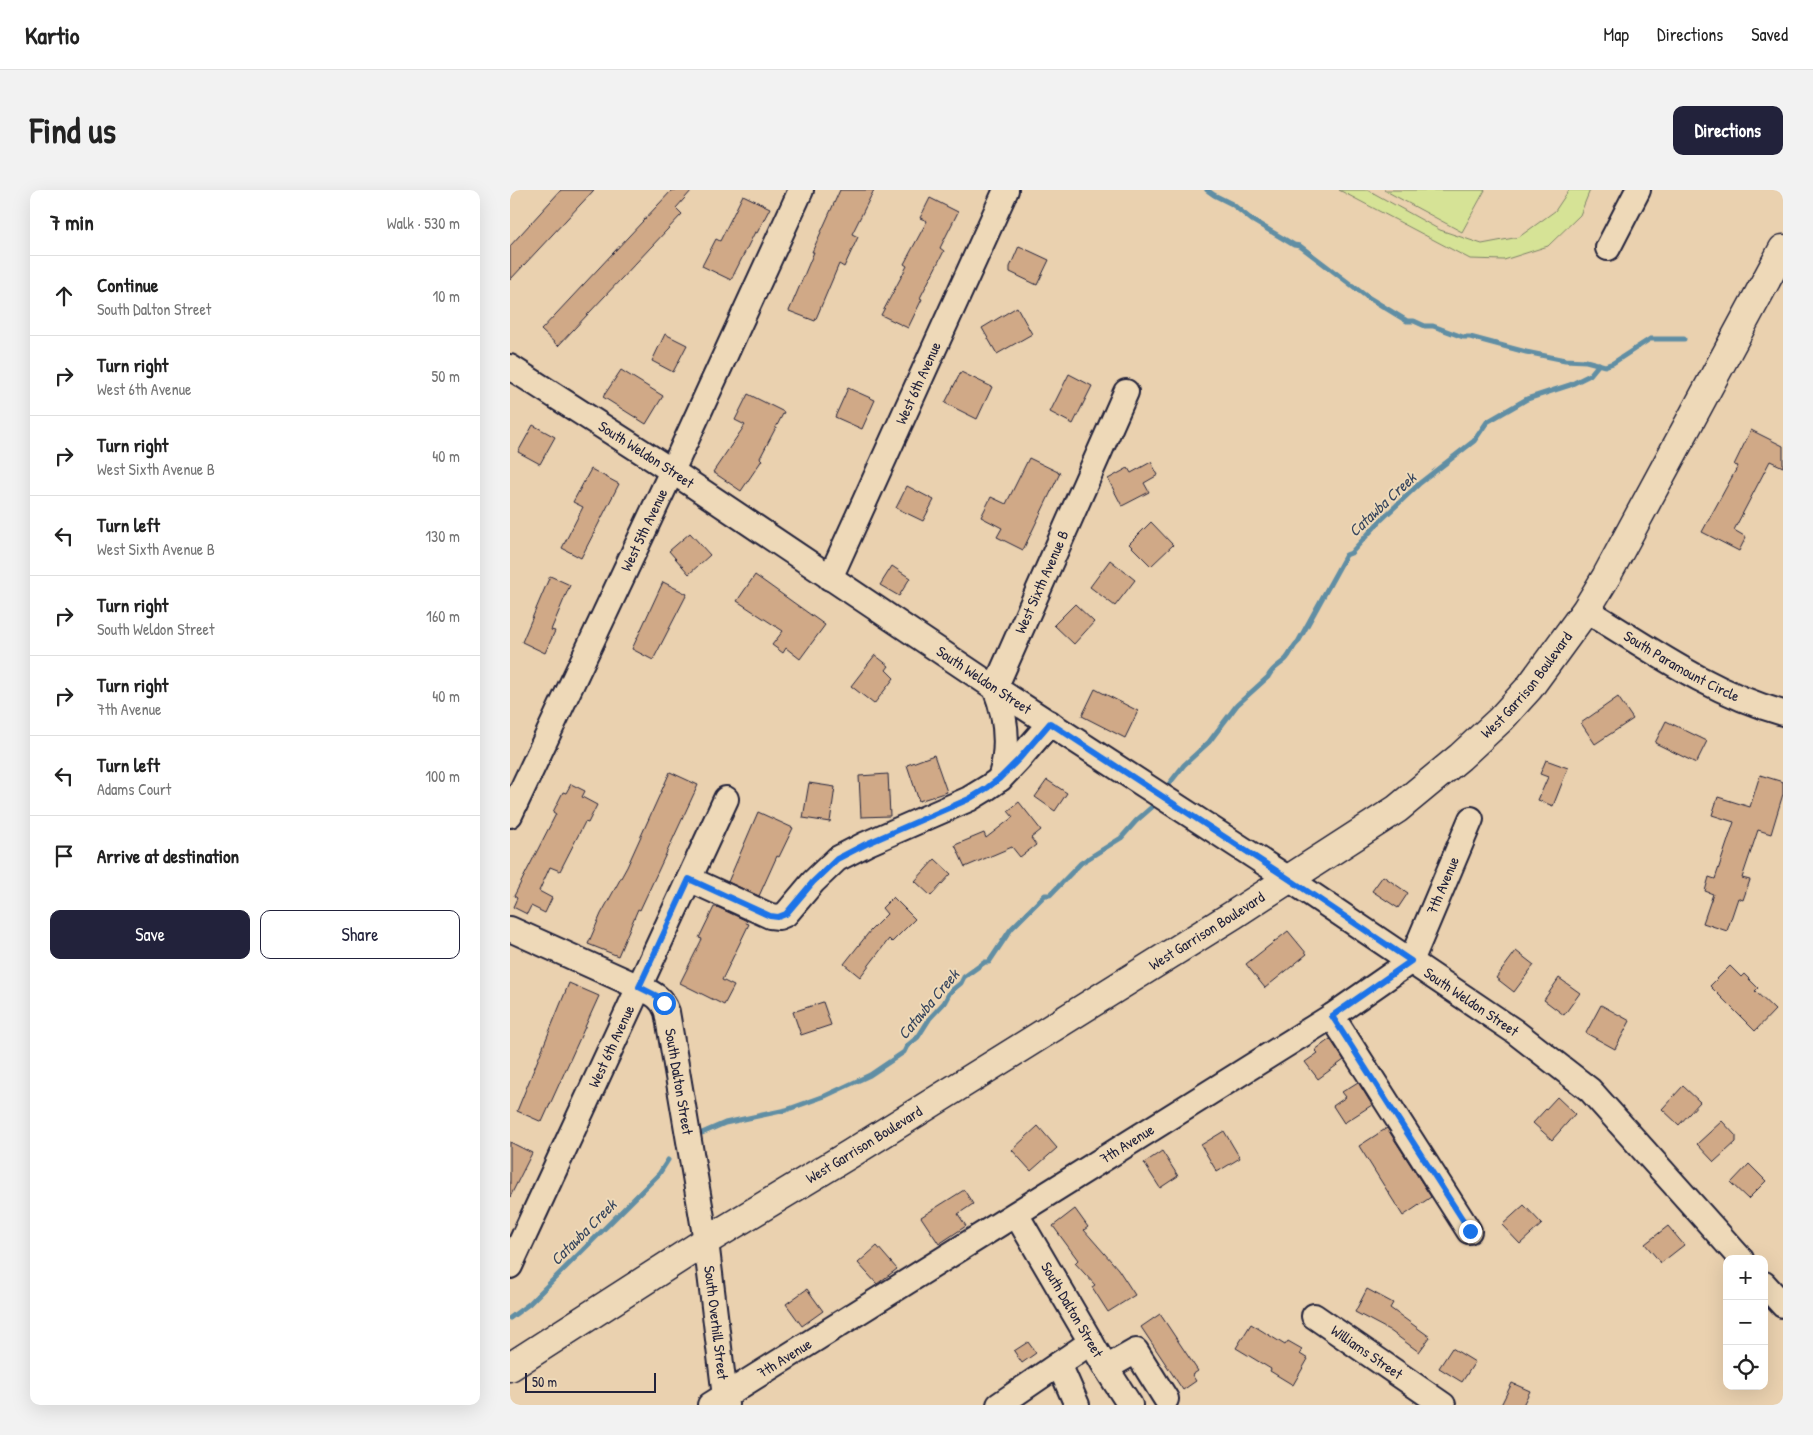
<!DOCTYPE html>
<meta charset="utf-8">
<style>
:root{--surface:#fff;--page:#f2f2f2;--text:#222;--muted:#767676;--line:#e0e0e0;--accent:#22223b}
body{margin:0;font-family:"Patrick Hand",sans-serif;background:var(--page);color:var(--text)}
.controls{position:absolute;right:15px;bottom:15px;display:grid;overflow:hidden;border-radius:10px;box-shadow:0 5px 20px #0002}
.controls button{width:45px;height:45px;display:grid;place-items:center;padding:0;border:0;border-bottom:1px solid var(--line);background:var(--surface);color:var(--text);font:25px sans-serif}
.scale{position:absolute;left:15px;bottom:12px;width:131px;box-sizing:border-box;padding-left:5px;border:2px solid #22223b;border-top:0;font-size:14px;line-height:18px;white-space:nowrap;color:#22223b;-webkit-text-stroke:4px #eed9b8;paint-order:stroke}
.stop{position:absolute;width:15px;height:15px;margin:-11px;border:4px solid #1a73e8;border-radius:50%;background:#fff}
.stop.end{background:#1a73e8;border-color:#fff;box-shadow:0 1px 5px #0008}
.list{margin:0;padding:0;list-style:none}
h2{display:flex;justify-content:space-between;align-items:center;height:65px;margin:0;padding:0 20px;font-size:21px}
h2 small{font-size:16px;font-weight:400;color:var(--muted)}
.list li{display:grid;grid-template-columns:32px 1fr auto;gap:15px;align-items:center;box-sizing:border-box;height:80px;padding:0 20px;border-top:1px solid var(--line)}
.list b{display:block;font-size:19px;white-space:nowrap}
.list p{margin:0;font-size:16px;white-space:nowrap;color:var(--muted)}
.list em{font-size:16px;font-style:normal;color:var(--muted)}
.actions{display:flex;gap:10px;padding:15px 20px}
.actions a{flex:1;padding:11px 0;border:1px solid var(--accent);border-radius:10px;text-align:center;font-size:18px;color:var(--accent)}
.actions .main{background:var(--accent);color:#fff}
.icon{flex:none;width:28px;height:28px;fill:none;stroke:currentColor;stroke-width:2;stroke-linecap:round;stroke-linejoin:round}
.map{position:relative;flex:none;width:1273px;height:1215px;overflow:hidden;border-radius:10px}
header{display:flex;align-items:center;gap:30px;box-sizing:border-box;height:70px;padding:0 25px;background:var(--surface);border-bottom:1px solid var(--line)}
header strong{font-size:24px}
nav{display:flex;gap:28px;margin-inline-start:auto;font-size:18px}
.intro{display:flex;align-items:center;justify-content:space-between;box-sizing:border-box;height:120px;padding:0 30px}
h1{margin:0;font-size:35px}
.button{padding:12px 22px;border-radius:10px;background:var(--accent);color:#fff;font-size:18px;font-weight:700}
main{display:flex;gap:30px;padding:0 30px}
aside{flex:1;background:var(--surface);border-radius:10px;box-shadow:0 5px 20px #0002}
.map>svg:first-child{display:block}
.green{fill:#d6e396;stroke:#7c8268}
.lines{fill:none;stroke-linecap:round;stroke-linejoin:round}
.stream{stroke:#608ea4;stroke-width:5}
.building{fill:#d0a987;stroke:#22223b}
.minor-casing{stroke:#22223b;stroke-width:28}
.major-casing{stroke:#22223b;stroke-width:31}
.minor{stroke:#eed9b8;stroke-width:24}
.major{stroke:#eed9b8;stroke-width:28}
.route{stroke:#1a73e8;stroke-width:6}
.labels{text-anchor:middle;stroke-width:4;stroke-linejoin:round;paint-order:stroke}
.street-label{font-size:15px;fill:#22223b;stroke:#eed9b8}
.water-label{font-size:16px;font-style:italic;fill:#37465e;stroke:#eed9b8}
</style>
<header>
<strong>Kartio</strong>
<nav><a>Map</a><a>Directions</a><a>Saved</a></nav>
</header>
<div class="intro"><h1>Find us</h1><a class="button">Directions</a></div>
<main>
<aside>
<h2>7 min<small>Walk · 530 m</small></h2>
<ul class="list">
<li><svg class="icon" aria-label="ahead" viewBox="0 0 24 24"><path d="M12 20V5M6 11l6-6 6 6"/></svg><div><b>Continue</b><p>South Dalton Street</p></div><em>10 m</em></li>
<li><svg class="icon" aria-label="right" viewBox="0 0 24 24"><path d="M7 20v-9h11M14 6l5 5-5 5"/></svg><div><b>Turn right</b><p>West 6th Avenue</p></div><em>50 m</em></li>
<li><svg class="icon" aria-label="right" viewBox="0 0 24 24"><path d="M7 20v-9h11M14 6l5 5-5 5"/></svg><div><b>Turn right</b><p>West Sixth Avenue B</p></div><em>40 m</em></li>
<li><svg class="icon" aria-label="left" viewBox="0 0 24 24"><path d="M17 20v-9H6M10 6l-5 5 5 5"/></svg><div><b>Turn left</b><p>West Sixth Avenue B</p></div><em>130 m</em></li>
<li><svg class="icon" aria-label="right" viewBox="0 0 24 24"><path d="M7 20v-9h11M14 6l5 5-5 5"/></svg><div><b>Turn right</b><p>South Weldon Street</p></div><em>160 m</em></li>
<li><svg class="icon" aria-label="right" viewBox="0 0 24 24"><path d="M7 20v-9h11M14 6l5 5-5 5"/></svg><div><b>Turn right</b><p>7th Avenue</p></div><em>40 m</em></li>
<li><svg class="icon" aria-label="left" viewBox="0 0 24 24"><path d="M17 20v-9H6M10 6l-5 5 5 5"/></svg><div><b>Turn left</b><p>Adams Court</p></div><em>100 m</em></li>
<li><svg class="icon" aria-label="arrive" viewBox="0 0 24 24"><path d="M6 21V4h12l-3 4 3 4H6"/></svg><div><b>Arrive at destination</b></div></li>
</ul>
<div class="actions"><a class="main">Save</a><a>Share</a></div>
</aside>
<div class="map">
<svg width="1273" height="1215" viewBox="0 0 1273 1215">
<rect width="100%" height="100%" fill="#ead1af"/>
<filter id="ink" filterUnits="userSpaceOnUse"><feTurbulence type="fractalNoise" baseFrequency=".02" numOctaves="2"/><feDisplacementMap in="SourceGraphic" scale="10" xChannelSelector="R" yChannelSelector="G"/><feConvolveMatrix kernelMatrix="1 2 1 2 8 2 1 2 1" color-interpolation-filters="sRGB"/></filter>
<g filter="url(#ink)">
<g class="green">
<path d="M829 0H858L930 40 972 54 1009 47 1045 21 1059 0H1080L1070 25 1038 56 994 70 960 69Z"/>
<path d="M874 0H975L952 42Z"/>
</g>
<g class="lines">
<g class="stream">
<path d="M697 0 704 5 722 14 742 30 784 55 790 56 856 106 897 131H904L915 136H923L953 147H960L1016 162 1055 170 1076 171 1095 176 1103 173 1140 149H1174"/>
<path d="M659 594 674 575 699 552 727 515 758 487C762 478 769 476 776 469 781 464 782 457 788 452L836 365 841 363 870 331 910 293 964 251 977 232 1017 209 1060 195 1080 185 1089 174"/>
<path d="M192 943 215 933 276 920 315 906 360 885 394 862 397 856 408 847 420 828 434 813 440 802 451 793 454 787 475 772H479L501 739 535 705H540L571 673 611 648 626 631 642 617"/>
<path d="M0 1128 19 1114 149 984 158 970"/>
</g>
</g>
<g class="building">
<path d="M51 0H84L0 90V56Z"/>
<path d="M162 0H182L166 18 172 24 48 156 31 140Z"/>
<path d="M330 0H364L342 44 348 47 334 77 329 74 305 131 279 121 304 62H302Z"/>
<path d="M233 5 260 18 247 43 245 42 221 90 192 76 206 49 210 51Z"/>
<path d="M420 8 448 22 430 58 434 61 410 108 412 109 398 138 371 125 397 76 394 74 417 31 410 28Z"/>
<path d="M509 56 539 70 527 95 500 82V77Z"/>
<path d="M507 117 522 144 487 164 472 138Z"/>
<path d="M155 144 177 155 163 182 142 171Z"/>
<path d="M111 180 153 206 136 234 93 207Z"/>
<path d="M451 182 482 197 467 229 435 213Z"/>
<path d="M559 184 582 196 563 234 540 222Z"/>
<path d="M338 198 365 210 352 239 325 227Z"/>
<path d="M238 204 274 222 250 268 252 270 231 301 203 282 235 235 225 230Z"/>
<path d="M23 235 45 247 30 274 8 262Z"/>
<path d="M1241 240 1273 256V277L1260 271 1224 340 1236 347 1229 361 1192 342 1228 276 1224 275Z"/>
<path d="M519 268 550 283 513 360 487 347 492 338 471 327 481 307 496 314Z"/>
<path d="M641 272 648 285 634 293 639 302 612 316 598 289 618 278 621 283Z"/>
<path d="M81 279 109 294 71 368 52 358 73 317 63 312Z"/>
<path d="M397 296 424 310 413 331 386 318Z"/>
<path d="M641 332 663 355 641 376 619 354Z"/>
<path d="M180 343 200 365 179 384 159 361Z"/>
<path d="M600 370 625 390 605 416 580 397Z"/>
<path d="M382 376 400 388 389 406 370 395Z"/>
<path d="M245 385 315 435 290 469 276 458 273 463 262 455 273 441 227 411Z"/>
<path d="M40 386 60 395 41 440 45 441 35 463 12 452Z"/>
<path d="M153 392 177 404 143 470 122 459Z"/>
<path d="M565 414 584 432 564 454 544 435Z"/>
<path d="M365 465 379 476 376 480 384 488 364 514 341 496Z"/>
<path d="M585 499 628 521 615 548 572 526Z"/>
<path d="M1108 507 1123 529 1085 554 1071 533Z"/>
<path d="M1156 531 1197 551 1186 573 1145 553Z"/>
<path d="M424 565 437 602 409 611 397 575Z"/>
<path d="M1036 570 1058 578 1043 616 1028 610 1038 587 1030 584Z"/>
<path d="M160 582 188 595 130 720 128 719 108 766 78 754 91 724 117 677Z"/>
<path d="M378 584 380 626 351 627 349 586Z"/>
<path d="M1250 585 1273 592V604L1261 644 1248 640 1232 688 1240 690 1233 710 1228 708 1217 741 1193 733 1203 704 1195 701 1199 687 1205 689 1224 632 1202 625 1208 607 1240 617Z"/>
<path d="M537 590 557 603 545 621 525 607Z"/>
<path d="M299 593 325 597 320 632 293 628Z"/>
<path d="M61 594 75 601 72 607 87 615 78 633 75 632 50 681 40 677 29 701 42 708 35 723 21 716 17 724 3 717 7 708 4 706 46 624 43 622 53 602 56 603Z"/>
<path d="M509 612 531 640 521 648 526 655 510 667 502 657 455 677 445 655 474 643 476 648 503 627 498 621Z"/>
<path d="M248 622 283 638 269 667 267 666 249 706 218 692Z"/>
<path d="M425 669 441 684 421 706 405 691Z"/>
<path d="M873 686 898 703 888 718 862 701Z"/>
<path d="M383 707 405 729 382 752 379 749 350 787 334 774 360 741 377 724 372 718Z"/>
<path d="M204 717H207L237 731 236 733 239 734 212 790 224 796 214 815 170 793 192 749 189 748Z"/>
<path d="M778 741 797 764 755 798 736 774Z"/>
<path d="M1006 761 1024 775 1004 802 986 788Z"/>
<path d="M1220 776 1231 787 1234 784 1248 798 1245 801 1265 820 1245 841 1200 796Z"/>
<path d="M1049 788 1070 803 1054 825 1034 810Z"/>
<path d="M59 793 89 806 32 932 7 921Z"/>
<path d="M313 812 321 835 291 845 283 822Z"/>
<path d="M1091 815 1120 831 1105 859 1076 843Z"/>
<path d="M820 849 834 870 808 889 795 872 808 863 805 860Z"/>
<path d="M848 892 862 915 834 933 823 916 836 907 832 902Z"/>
<path d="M1173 896 1190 912 1169 935 1152 919Z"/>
<path d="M1047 907 1065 924 1042 950 1023 933Z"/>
<path d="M1212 931 1226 946V952L1204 972 1187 954Z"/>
<path d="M528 936 547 958 521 981 502 960Z"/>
<path d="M877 938 921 1007 893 1026 849 956Z"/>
<path d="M714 941 730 968 707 982 691 955Z"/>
<path d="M0 952 22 963 0 1007Z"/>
<path d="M652 961 668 986 650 998 634 973Z"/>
<path d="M1239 974 1256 991 1238 1009 1221 993Z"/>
<path d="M454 1000 463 1014 448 1024 456 1036 429 1054 411 1027Z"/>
<path d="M1014 1015 1032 1034 1010 1054 992 1035Z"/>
<path d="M565 1019 578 1037 574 1040 608 1079 625 1105 598 1122 582 1097 585 1095 565 1073 568 1070 543 1036Z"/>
<path d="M1158 1036 1174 1055 1151 1073 1135 1054Z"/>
<path d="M367 1056 387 1079 367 1094 348 1073Z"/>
<path d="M297 1099 313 1121 292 1136 276 1114Z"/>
<path d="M857 1099 883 1113 880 1118 920 1147 909 1162 879 1140 845 1122Z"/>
<path d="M650 1124 688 1181 682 1185 686 1191 673 1200 631 1137Z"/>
<path d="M741 1134 775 1155 778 1151 792 1159 790 1164 798 1169 783 1195 760 1181 761 1179 726 1158Z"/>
<path d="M518 1152 526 1163 512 1173 504 1161Z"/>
<path d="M942 1158 965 1172 952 1192 929 1178Z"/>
<path d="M1002 1193 1020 1201 1013 1215H991Z"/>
</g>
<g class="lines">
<defs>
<g id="minor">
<path d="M1098 58 1128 0"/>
<path id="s1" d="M0 177 162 281 485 498 779 689 1004 841 1080 900 1231 1069"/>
<path id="s2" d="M320 388 496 0"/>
<path id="s3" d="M1076 420C1140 459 1201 503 1273 523"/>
<path id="s4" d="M490 589C500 557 497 528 485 498L616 202"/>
<path id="s5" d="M0 625 162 281 291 0"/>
<path d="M179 689 260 726 269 727 276 724 303 692 327 669 356 654 459 609 477 598 490 589 509 569 540 533"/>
<path id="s6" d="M0 739 129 797C142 803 152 807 157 822L196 1051 216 1215"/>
<path d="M822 826 959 1041"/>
<path id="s7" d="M506 1024 596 1178 620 1215"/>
<path id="s8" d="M0 1076 216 609"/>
<path d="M1254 1094 1273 1115"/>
<path id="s9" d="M804 1126 933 1215"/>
<path d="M549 1174 567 1215"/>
<path d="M596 1178 626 1161 656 1209"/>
<path id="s10" d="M200 1215 822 826 901 771 961 629"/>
<path d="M489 1215 581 1152"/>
</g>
<g id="major">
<path id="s11" d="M0 1177 196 1051 340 964 723 725 887 619 950 567 991 529 1019 498 1076 420 1096 387 1273 59"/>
</g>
</defs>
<use href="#minor" class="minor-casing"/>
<use href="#major" class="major-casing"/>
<use href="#minor" class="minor"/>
<use href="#major" class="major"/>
</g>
</g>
<g class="lines" filter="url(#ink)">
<path class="route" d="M154 813 149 807 129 797 179 689 260 726 268 727 276 724 303 692 327 669 356 654 459 609 477 598 490 588 509 569 540 533 779 689 901 771 822 826 960 1041"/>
</g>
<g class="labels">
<g class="street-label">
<text dy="5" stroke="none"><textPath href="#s2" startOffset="214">West 6th Avenue</textPath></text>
<text dy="5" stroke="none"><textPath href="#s1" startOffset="162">South Weldon Street</textPath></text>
<text dy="5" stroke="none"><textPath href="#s5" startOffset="315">West 5th Avenue</textPath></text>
<text dy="5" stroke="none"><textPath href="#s4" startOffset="209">West Sixth Avenue B</textPath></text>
<text dy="5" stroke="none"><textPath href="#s3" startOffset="111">South Paramount Circle</textPath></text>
<text dy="5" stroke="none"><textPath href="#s1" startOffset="568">South Weldon Street</textPath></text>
<text dy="5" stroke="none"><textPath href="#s11" startOffset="1228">West Garrison Boulevard</textPath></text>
<text dy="5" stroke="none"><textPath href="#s10" startOffset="912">7th Avenue</textPath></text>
<text dy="5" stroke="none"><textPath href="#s11" startOffset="822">West Garrison Boulevard</textPath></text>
<text dy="5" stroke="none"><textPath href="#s1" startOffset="1152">South Weldon Street</textPath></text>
<text dy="5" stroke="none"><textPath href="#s8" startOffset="242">West 6th Avenue</textPath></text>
<text dy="5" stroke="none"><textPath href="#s6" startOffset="251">South Dalton Street</textPath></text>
<text dy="5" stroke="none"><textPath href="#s10" startOffset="492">7th Avenue</textPath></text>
<text dy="5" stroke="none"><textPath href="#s11" startOffset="418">West Garrison Boulevard</textPath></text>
<text dy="5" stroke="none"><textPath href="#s7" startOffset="111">South Dalton Street</textPath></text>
<text dy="5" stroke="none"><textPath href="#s6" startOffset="495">South Overhill Street</textPath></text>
<text dy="5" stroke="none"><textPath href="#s9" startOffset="64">Williams Street</textPath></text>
<text dy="5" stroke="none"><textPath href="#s10" startOffset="88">7th Avenue</textPath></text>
</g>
<g class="water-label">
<text transform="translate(872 314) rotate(-43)" y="6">Catawba Creek</text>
<text transform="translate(418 814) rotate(-50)" y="6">Catawba Creek</text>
<text transform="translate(73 1042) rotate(-45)" y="6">Catawba Creek</text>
</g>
</g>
</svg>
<div class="controls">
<button>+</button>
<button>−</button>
<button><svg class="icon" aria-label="locate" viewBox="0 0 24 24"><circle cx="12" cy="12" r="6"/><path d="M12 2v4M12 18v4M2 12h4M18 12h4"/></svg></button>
</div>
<div class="scale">50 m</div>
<div class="stop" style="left:154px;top:813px"></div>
<div class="stop end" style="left:960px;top:1041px"></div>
</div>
</main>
